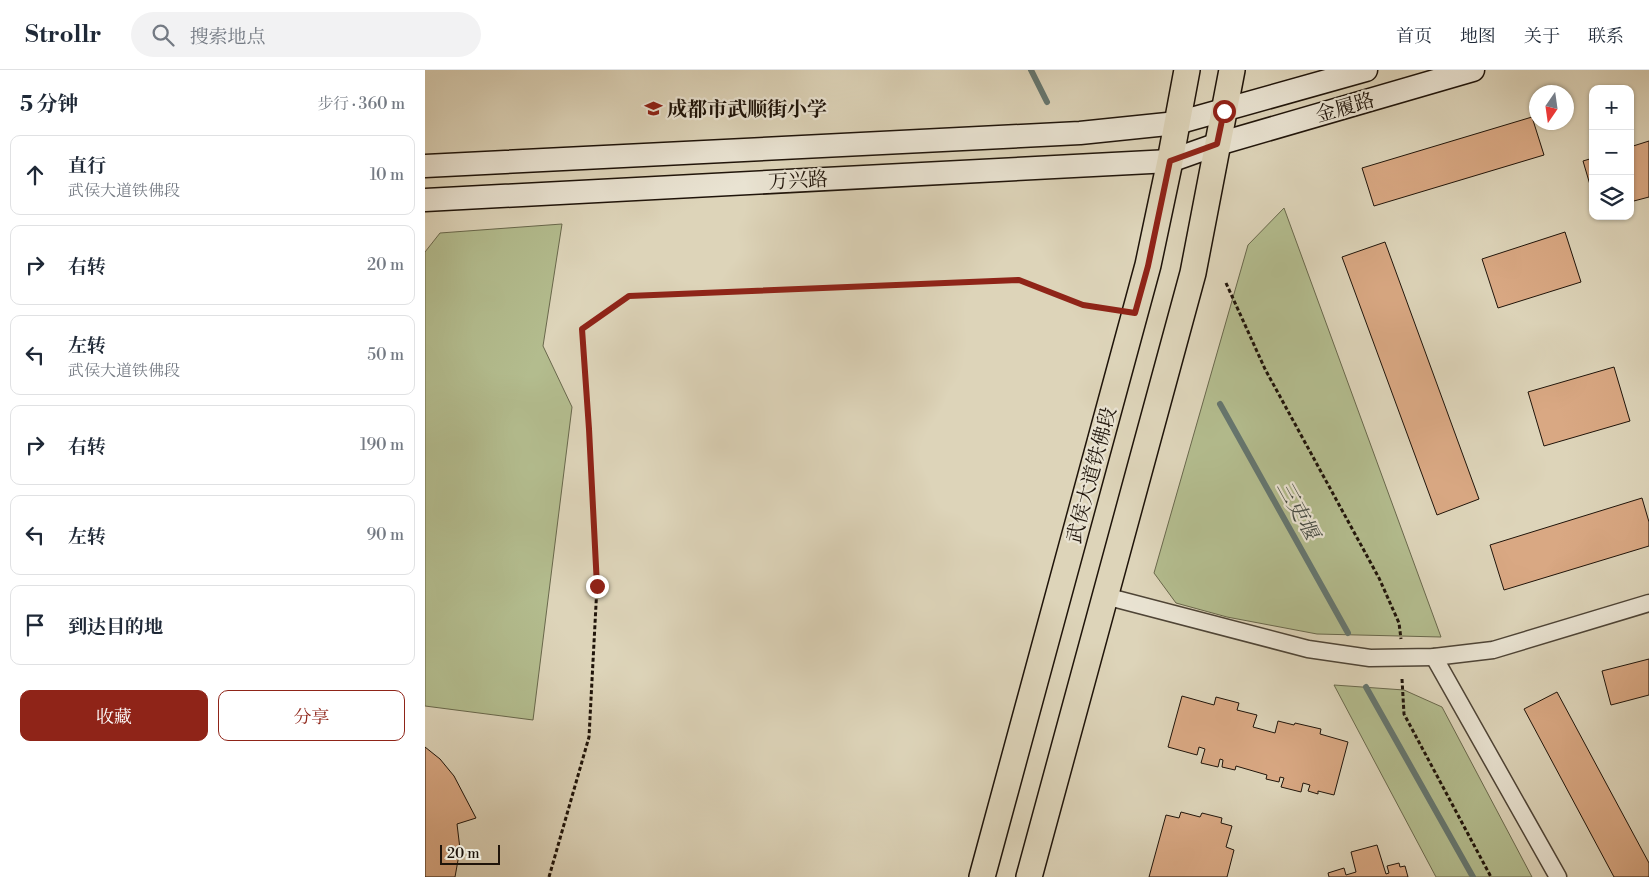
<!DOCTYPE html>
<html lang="zh">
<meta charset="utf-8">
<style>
:root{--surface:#fff;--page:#f2f2f3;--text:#1f2937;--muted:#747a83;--line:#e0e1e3;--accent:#8f2418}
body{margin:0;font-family:"Libre Bodoni","Noto Serif SC",serif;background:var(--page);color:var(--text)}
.controls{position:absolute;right:15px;top:15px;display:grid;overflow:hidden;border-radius:10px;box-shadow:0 1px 4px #0004}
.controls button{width:45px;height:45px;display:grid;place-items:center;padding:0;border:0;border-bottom:1px solid var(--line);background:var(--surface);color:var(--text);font:25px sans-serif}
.compass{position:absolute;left:1104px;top:15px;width:45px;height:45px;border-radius:50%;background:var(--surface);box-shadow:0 1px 4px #0004;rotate:193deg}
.scale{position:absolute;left:15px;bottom:12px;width:60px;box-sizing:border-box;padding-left:5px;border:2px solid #1f140a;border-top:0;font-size:14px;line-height:18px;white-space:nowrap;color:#1f140a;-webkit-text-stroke:4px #e9e3d2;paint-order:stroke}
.stop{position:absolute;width:15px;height:15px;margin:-11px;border:4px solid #8f2418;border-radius:50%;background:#fff}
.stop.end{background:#8f2418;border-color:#fff;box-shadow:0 1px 5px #0008}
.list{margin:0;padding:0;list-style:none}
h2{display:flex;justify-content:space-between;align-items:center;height:65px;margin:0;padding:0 20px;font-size:21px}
h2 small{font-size:16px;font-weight:400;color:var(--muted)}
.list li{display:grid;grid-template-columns:32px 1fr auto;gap:15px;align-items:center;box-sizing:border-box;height:80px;margin:0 10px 10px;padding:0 10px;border:1px solid var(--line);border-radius:10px}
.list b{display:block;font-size:19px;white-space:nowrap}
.list p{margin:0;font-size:16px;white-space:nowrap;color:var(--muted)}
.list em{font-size:16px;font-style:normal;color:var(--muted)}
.actions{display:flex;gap:10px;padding:15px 20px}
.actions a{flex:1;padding:11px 0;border:1px solid var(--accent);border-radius:10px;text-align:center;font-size:18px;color:var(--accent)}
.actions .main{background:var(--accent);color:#fff}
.icon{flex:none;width:28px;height:28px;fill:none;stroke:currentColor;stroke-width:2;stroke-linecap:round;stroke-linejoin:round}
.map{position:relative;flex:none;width:1224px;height:807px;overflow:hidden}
header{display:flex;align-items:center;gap:30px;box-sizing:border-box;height:70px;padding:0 25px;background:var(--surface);border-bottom:1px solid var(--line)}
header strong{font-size:24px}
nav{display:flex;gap:28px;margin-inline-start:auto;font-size:18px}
.search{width:350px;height:45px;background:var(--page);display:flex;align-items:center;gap:12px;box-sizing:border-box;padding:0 18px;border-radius:28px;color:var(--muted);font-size:19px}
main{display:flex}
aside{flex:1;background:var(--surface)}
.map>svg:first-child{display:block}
.green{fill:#b3bc8e;stroke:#69684c}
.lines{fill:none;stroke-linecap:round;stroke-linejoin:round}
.stream{stroke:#65766f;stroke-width:6}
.building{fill:#d9a883;stroke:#1f140a}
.minor-casing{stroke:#4e4436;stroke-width:19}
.secondary-casing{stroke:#1f140a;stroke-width:25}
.primary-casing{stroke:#1f140a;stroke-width:28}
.path{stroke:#1f140a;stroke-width:3;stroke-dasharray:4 2.5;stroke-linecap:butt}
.minor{stroke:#e9e3d2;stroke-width:16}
.secondary{stroke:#e9e3d2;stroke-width:22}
.primary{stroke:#ddd4b9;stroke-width:25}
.route{stroke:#8f2418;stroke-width:6}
.labels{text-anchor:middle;stroke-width:4.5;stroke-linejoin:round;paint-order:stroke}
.street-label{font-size:20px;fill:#1f140a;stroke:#e9e3d2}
.poi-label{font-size:20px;font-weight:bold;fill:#1f140a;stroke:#e9e3d2;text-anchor:start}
.water-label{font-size:21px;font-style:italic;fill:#484d45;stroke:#e9e3d2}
</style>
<header>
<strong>Strollr</strong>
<div class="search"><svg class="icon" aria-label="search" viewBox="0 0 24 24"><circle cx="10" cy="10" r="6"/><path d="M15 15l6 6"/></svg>搜索地点</div>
<nav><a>首页</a><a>地图</a><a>关于</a><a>联系</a></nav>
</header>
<main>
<aside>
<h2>5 分钟<small>步行 · 360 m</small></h2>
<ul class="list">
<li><svg class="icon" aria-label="ahead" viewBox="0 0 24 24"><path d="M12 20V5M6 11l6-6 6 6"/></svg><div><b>直行</b><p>武侯大道铁佛段</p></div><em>10 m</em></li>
<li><svg class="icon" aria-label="right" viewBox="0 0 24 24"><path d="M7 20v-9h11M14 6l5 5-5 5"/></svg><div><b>右转</b></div><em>20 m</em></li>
<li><svg class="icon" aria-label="left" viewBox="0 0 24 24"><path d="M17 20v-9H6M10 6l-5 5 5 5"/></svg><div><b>左转</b><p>武侯大道铁佛段</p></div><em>50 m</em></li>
<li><svg class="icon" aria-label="right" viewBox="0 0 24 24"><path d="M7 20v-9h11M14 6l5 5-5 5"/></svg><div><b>右转</b></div><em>190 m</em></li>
<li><svg class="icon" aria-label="left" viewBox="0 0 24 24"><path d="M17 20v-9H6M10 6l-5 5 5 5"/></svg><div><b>左转</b></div><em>90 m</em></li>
<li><svg class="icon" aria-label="arrive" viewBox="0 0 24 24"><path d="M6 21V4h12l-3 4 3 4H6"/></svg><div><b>到达目的地</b></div></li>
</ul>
<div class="actions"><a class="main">收藏</a><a>分享</a></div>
</aside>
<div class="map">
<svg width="1224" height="807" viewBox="0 0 1224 807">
<rect width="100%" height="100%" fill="#ddd4b9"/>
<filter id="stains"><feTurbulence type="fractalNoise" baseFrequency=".004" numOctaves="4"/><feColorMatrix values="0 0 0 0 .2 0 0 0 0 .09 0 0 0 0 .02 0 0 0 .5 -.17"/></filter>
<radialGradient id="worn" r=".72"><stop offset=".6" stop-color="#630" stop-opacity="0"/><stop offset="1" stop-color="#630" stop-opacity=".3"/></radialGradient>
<g class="green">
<path d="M859 138 1016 567 892 564 802 547 751 533 729 503 823 175Z"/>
<path d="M137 154 118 276 147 337 108 650 0 636V182L15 163Z"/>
<path d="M909 615 979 620 1017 637 1107 807H1011Z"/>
</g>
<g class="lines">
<g class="stream">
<path d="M606 0 622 32"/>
<path d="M795 334 923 563"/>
<path d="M941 617 1048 807"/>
</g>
</g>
<g class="building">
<path d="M1107 47 1119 85 949 136 937 98Z"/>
<path d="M1224 71V127L1205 132V77Z"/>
<path d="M1168 88V125L1158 91Z"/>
<path d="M1140 162 1156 212 1073 238 1057 189Z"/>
<path d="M960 172 1054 429 1012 445 917 187Z"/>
<path d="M1189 297 1205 351 1119 376 1103 322Z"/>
<path d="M1217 428 1224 452V476L1079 520 1065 475Z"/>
<path d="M1224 589V625L1186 635 1177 601Z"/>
<path d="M1132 622 1224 793V807H1189L1099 639Z"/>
<path d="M757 626 789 635 791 627 814 633 812 640 832 645 828 657 850 663 853 651 869 655 870 653 896 659 895 664 923 672 909 725 893 721V724L883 721 885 715 878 713 876 722 856 717 859 708 855 707 854 712 841 709 842 705 811 696 810 700 797 697 798 690 795 689 793 697 776 693 780 679 774 677 772 685 743 677Z"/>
<path d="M0 677 15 689 29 706 51 748 32 754 35 779 30 807H0Z"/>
<path d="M756 742 775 747 777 743 797 748 796 753 807 756 801 777 809 780 802 807H724L741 745 754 748Z"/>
<path d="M952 775 961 804 964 803 962 796 974 793 975 797 980 796 983 807H904L903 803 919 798 921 805 931 802 926 782Z"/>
</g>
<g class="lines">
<defs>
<g id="minor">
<path d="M680 526 883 579 945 588 1009 587 1068 580 1224 533"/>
<path d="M1009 587 1133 807"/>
</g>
<g id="secondary">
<path d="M0 96 655 63 752 53 941 0"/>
<path d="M0 130 745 91 793 74 1048 0"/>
</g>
<g id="primary">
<path d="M557 807 723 195 745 91 762 0"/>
<path d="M604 807 768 203 807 0"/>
</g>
</defs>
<use href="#minor" class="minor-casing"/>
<use href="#secondary" class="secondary-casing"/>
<use href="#primary" class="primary-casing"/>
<g class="path">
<path d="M801 213 840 299 954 508 974 553 976 569"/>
<path d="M977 609 979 644 1066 807"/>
<path d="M124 807 164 667 172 516 164 359 157 259 204 226 594 210 658 235 688 240"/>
</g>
<use href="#minor" class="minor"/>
<use href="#secondary" class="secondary"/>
<use href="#primary" class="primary"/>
</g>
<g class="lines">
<path class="route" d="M172 516 164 359 157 259 204 226 594 210 658 235 710 243 723 196 745 91 792 74 799 41"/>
</g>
<defs>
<symbol id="school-bare" viewBox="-9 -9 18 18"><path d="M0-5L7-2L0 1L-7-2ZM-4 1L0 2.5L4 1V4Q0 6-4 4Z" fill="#8f2418" stroke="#e9e3d2" stroke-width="2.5" paint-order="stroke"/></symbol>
</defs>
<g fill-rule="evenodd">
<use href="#school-bare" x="216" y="26" width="25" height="25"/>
</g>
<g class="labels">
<g class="street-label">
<text transform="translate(920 37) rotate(-16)" y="7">金履路</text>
<text transform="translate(373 110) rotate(-3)" y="7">万兴路</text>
<text transform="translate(666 405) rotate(-75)" y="7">武侯大道铁佛段</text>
</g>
<g class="poi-label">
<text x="242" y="46">成都市武顺街小学</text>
</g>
<g class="water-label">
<text transform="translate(873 440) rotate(61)" y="7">三吏堰</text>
</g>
</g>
<rect width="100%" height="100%" filter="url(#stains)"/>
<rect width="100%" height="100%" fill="url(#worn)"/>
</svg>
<div class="controls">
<button>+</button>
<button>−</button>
<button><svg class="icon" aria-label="layers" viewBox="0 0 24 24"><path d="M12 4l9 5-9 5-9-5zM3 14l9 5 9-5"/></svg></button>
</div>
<svg class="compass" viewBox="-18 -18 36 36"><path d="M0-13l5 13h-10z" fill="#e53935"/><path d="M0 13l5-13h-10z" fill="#747a83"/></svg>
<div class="scale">20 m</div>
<div class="stop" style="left:799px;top:41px"></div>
<div class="stop end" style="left:172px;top:516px"></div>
</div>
</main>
